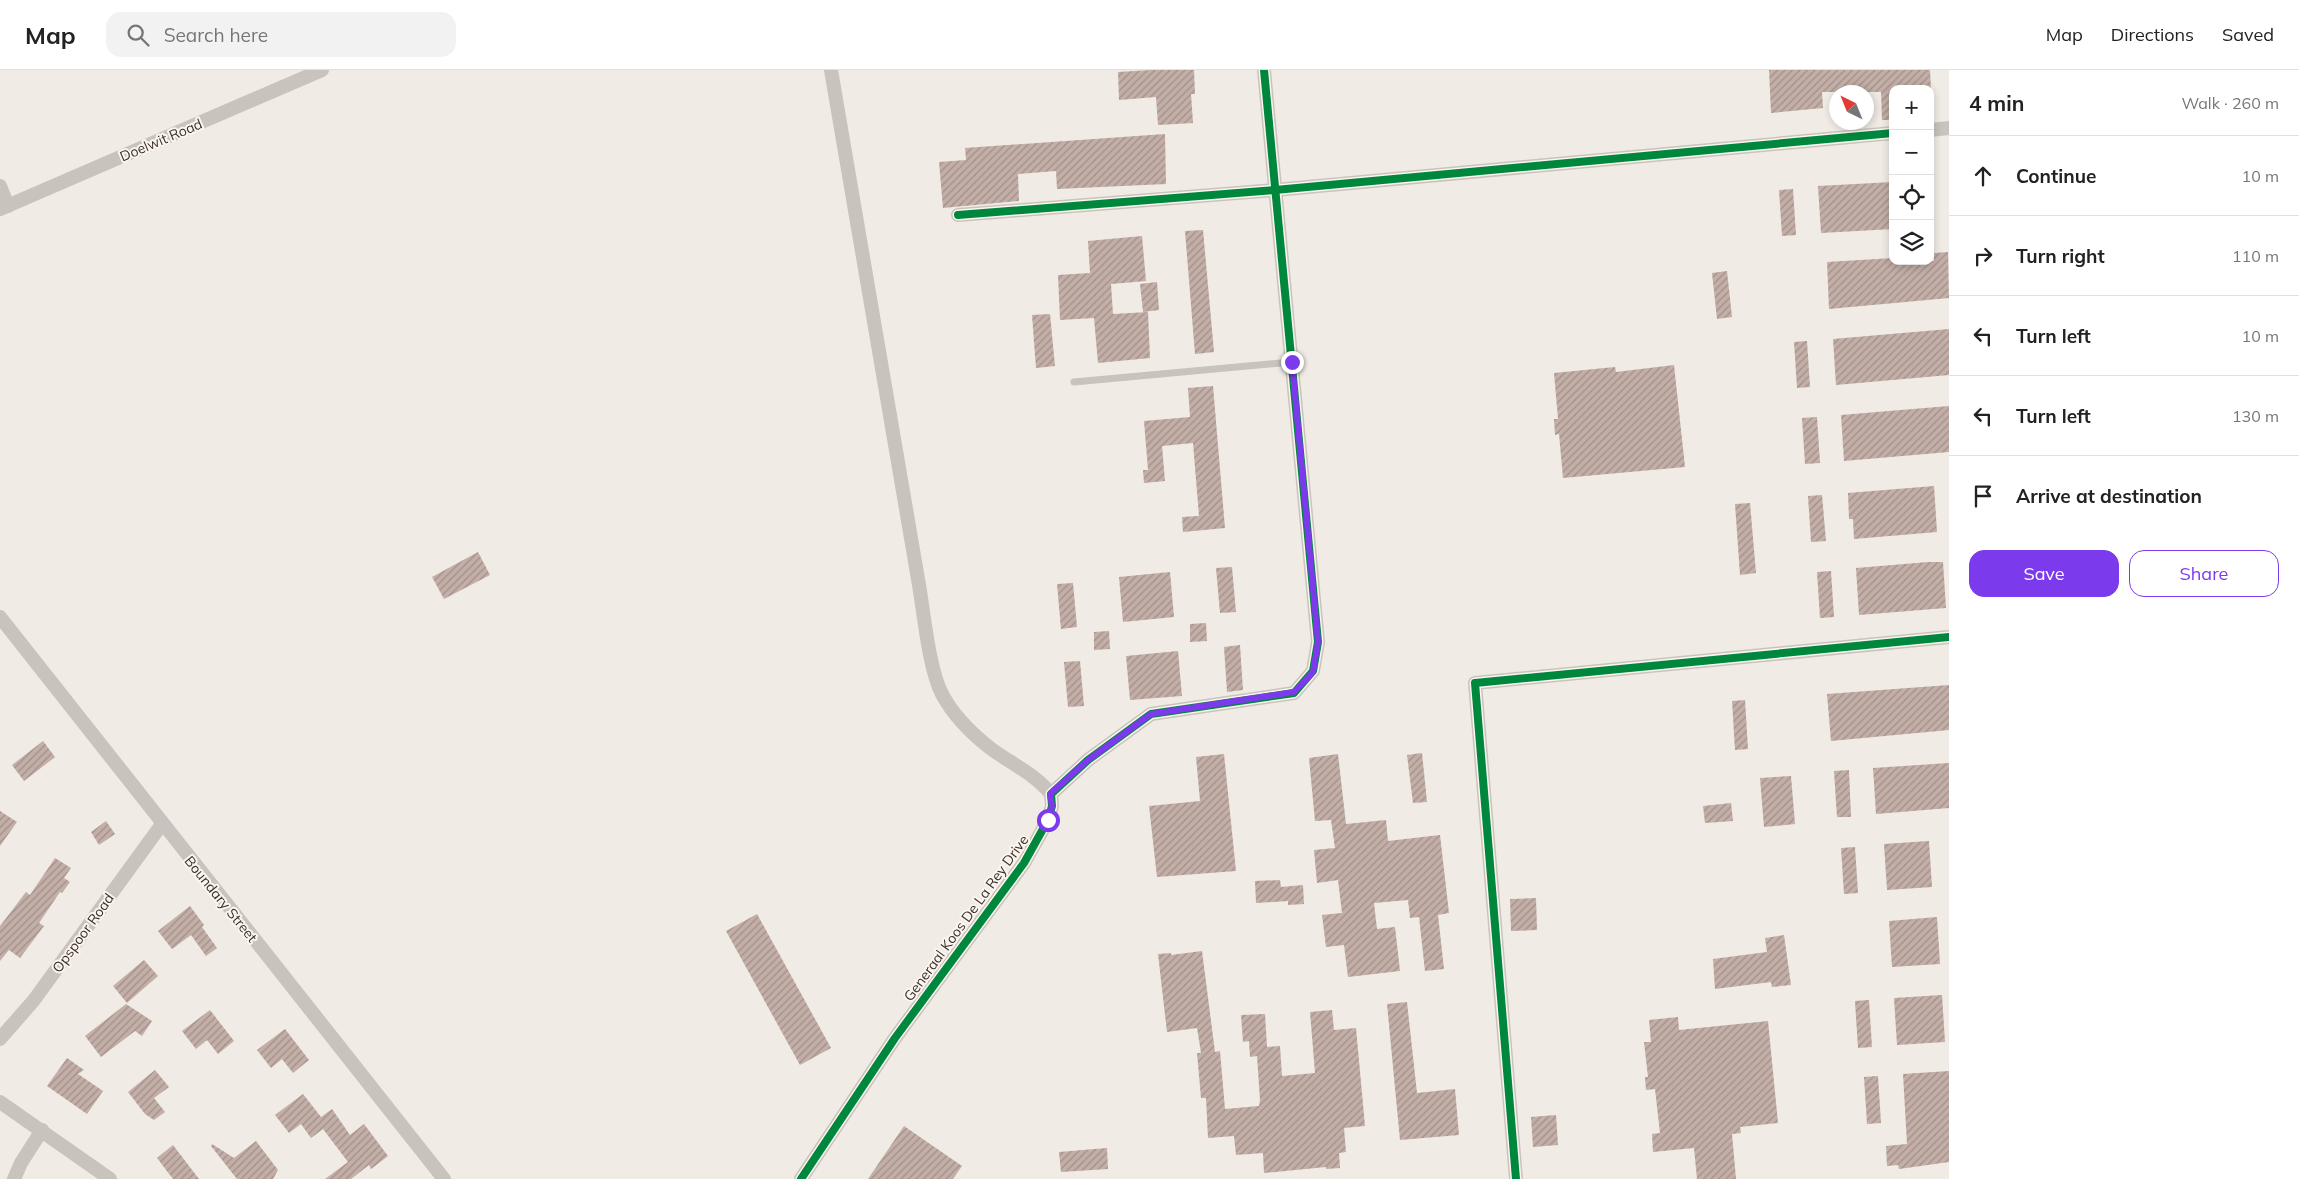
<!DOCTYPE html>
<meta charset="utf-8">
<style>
:root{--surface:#fff;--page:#f2f2f2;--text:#222;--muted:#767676;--line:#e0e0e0;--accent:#7c3aed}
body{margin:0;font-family:Mulish,sans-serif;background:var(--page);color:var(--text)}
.controls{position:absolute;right:15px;top:15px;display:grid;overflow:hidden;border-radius:10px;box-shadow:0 2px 8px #0003}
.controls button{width:45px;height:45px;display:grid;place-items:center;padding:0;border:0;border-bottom:1px solid var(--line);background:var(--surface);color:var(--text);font:25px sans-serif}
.compass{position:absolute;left:1829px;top:15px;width:45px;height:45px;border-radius:50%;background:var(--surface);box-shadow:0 2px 8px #0003;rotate:317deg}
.stop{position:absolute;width:15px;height:15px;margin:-11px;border:4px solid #7c3aed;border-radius:50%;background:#fff}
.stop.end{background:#7c3aed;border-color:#fff;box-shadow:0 1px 5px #0008}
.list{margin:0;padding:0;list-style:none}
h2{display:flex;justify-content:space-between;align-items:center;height:65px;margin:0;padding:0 20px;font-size:21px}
h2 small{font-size:16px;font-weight:400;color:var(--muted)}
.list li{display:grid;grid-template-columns:32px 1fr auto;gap:15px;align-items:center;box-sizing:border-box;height:80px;padding:0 20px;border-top:1px solid var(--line)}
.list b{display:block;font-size:19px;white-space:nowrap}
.list em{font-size:16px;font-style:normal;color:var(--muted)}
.actions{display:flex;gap:10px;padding:15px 20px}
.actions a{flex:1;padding:11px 0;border:1px solid var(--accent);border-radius:15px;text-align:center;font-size:18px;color:var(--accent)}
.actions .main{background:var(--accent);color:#fff}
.icon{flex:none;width:28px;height:28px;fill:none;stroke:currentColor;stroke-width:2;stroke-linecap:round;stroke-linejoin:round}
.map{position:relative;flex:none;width:1949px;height:1109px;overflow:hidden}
header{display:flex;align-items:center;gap:30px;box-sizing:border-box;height:70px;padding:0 25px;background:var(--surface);border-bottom:1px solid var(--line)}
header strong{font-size:24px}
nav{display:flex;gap:28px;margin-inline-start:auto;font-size:18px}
.search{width:350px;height:45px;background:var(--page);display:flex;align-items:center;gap:12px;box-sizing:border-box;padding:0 18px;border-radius:15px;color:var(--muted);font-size:19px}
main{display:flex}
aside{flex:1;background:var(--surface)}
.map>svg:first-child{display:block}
.building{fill:url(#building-hatch)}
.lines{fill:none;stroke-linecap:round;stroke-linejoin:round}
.service{stroke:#c9c3be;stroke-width:7}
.minor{stroke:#c9c3be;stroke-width:14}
.cycleway-casing{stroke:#fbf5ee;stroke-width:11}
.cycleway{stroke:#00873e;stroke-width:8}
.route{stroke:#7c3aed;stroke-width:6}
.labels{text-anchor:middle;stroke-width:4;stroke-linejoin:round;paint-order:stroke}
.street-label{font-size:14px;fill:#3b302b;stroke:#fbf5ee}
</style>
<header>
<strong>Map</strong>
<div class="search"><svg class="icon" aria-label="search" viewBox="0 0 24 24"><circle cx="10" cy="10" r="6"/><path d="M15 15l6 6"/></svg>Search here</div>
<nav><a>Map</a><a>Directions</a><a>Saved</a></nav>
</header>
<main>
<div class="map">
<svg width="1949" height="1109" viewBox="0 0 1949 1109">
<defs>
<pattern id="building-hatch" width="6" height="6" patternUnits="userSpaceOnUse" patternTransform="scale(1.25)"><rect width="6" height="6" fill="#c3afa7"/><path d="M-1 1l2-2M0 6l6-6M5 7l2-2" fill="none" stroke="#a08f88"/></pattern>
</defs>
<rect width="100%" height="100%" fill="#f0ebe5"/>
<g class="building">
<path d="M1150 0H1194L1195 24H1191L1193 53 1158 55 1156 27 1119 30 1118 2Z"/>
<path d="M1769 0H1930L1931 19H1893V50H1882L1881 22H1822L1823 38 1771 43Z"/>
<path d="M1165 64 1166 114 1057 119 1056 101 1018 104 1019 131 943 138 939 92 966 90 965 78Z"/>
<path d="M1893 112V159L1821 163 1818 116Z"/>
<path d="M1793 119 1796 165 1782 166 1779 120Z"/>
<path d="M1203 160 1214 282 1195 284 1185 161Z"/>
<path d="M1142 166 1146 211 1111 214 1113 244 1148 242 1150 288 1098 293 1094 248 1060 250 1058 205 1090 203 1088 171Z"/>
<path d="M1948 182 1949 228 1829 239 1827 192 1893 188V191H1934V183Z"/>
<path d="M1727 201 1732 247 1717 249 1712 203Z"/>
<path d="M1157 212 1159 240 1143 242 1140 214Z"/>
<path d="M1050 244 1055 296 1036 298 1032 245Z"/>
<path d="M1949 259V305L1836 315 1833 269Z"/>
<path d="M1807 271 1810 317 1797 318 1794 272Z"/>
<path d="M1674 295 1685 397 1563 408 1559 364 1555 365 1554 349H1558L1554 303 1615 297 1616 302Z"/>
<path d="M1213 316 1225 458 1183 462 1182 447 1199 446 1193 373 1162 376 1165 411 1144 413 1143 400H1148L1144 351 1190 347 1188 318Z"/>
<path d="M1949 336V382L1844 391 1841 345Z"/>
<path d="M1817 347 1820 393 1805 394 1802 348Z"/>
<path d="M1934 416 1937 462 1854 469 1853 449H1849L1848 423Z"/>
<path d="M1822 425 1826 471 1811 472 1808 426Z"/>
<path d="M1750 433 1756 503 1740 505 1735 434Z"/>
<path d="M478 482 490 505 444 529 432 507Z"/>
<path d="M1928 492H1943L1946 538 1859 545 1856 498Z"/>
<path d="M1232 497 1236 542 1220 543 1216 498Z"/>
<path d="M1831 501 1834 547 1820 548 1817 502Z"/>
<path d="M1170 502 1174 547 1123 552 1119 507Z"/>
<path d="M1073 513 1077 557 1061 559 1057 514Z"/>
<path d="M1206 553 1207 571 1190 572V554Z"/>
<path d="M1109 561 1110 579 1094 580V562Z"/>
<path d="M1240 575 1243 620 1227 622 1224 577Z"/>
<path d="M1178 581 1182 626 1130 630 1126 586Z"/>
<path d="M1080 591 1084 636 1068 637 1064 592Z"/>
<path d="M1949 615V660L1831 671 1827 624Z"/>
<path d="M1745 630 1748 679 1735 680 1732 631Z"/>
<path d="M43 671 55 687 24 711 12 695Z"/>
<path d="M1422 683 1427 732 1413 733 1407 685Z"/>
<path d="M1224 684 1236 801 1157 807 1149 736 1200 731 1196 687Z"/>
<path d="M1338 684 1346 754 1386 750 1388 771 1440 765 1449 843 1438 845 1444 899 1425 901 1419 847 1410 848 1408 830 1374 833 1377 859 1395 857 1400 901 1348 907 1344 875 1326 877 1322 845 1342 843 1338 810 1317 813 1314 780 1335 778 1331 750 1315 751 1309 688Z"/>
<path d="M1949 693V738L1876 744 1873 698Z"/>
<path d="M1849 700 1851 747H1837L1834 701Z"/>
<path d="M1791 706 1795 754 1764 757 1760 708Z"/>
<path d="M1731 733 1733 751 1705 753 1703 736Z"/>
<path d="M0 741 17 752 0 776Z"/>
<path d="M106 751 115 764 99 775 91 762Z"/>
<path d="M1929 771 1932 817 1887 820 1884 774Z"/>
<path d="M1855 777 1858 823 1844 824 1841 778Z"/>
<path d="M55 788 71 798 64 808 70 812 62 823 60 822 39 853 44 856 20 888 9 880 0 891V856L26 822 30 825Z"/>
<path d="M1280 810 1281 817 1303 815 1304 834 1288 835V831L1256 833 1255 811Z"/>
<path d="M1536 828 1537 860 1511 861 1510 829Z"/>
<path d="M190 836 204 855 202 857 217 878 206 886 191 865 172 879 158 861Z"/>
<path d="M757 844 831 978 800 995 726 861Z"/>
<path d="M1937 847 1940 894 1892 897 1889 851Z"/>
<path d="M1784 865 1791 915 1772 917 1771 912 1715 919 1713 889 1767 882 1765 868Z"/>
<path d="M1202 881 1215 982 1220 981 1225 1039 1259 1036 1260 1030 1257 986 1250 987 1249 971 1243 972 1241 945 1265 944 1267 977 1280 976 1282 1006 1315 1003 1310 942 1332 940 1334 960 1356 958 1365 1056 1344 1058 1346 1082 1339 1083 1340 1098 1326 1099V1097L1264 1103 1263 1083 1236 1085 1234 1066 1208 1068 1206 1028H1201L1197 983H1201L1197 958 1167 962 1158 884 1171 883V885Z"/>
<path d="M144 890 158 906 127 933 113 916Z"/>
<path d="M1942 925 1945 972 1897 975 1894 928Z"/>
<path d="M1869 930 1872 977 1858 978 1855 931Z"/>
<path d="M1407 932 1417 1023 1455 1019 1459 1065 1400 1070 1387 934Z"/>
<path d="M126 934 152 951 142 966 135 961 101 987 85 966Z"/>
<path d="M210 940 234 971 218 984 207 970 196 979 182 961Z"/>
<path d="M1678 947 1679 960 1768 951 1778 1053 1740 1057 1741 1063 1732 1064 1736 1109H1697L1694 1078 1653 1082 1652 1064 1660 1063 1655 1019 1646 1020 1645 1007H1648L1644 972H1651L1649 950Z"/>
<path d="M285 959 309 990 293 1003 282 989 271 998 257 980Z"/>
<path d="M67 988 84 1000 78 1004 103 1021 87 1044 47 1016Z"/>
<path d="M155 1000 169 1017 154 1028 165 1042 154 1050 145 1044 128 1022Z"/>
<path d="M1949 1001V1092L1899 1099 1898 1095 1887 1096 1886 1076 1907 1074 1903 1004Z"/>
<path d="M1878 1006 1881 1053 1867 1054 1864 1007Z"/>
<path d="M303 1024 321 1047 332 1039 350 1065 364 1054 388 1086 371 1099 369 1095 351 1109H325L348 1092 323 1059 311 1068 301 1054 289 1063 275 1045Z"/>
<path d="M1556 1045 1558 1075 1533 1077 1531 1047Z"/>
<path d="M904 1056 962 1096 953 1109H868Z"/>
<path d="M256 1071 278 1100 273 1109H237L211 1076 212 1074 234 1088Z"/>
<path d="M173 1075 199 1109H173L157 1088Z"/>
<path d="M1107 1078 1108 1099 1061 1102 1059 1082Z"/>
</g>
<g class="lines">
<path class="service" d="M1074 312 1291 292"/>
<g class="minor">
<path d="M831 0 919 515C924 544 929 599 942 624 953 645 971 663 990 678 1010 693 1035 704 1051 724"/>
<path d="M1930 60 1949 58"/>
<path d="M0 116 8 136"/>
<path d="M0 139 322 0"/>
<path d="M958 145 1275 120 1893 63"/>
<path d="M0 547 444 1109"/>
<path d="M0 969 34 930 162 754"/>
<path d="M0 1032 110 1109"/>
<path d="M14 1109 21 1093 42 1060"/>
<path d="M801 1109 895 968 1024 793 1048 750 1052 736 1051 724 1088 690 1151 644 1294 623 1313 601 1318 572 1264 0"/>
<path d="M1516 1109 1475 613 1949 567"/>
</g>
<defs>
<g id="cycleway">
<path d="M958 145 1275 120 1893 63"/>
<path d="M801 1109 895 968 1024 793 1048 750 1052 736 1051 724 1088 690 1151 644 1294 623 1313 601 1318 572 1264 0"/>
<path d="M1516 1109 1475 613 1949 567"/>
</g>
</defs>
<use href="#cycleway" class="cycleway-casing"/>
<use href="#cycleway" class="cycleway"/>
</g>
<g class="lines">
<path class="route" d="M1048 750 1052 736 1050 724 1088 690 1151 644 1294 622 1313 602 1318 572 1292 292"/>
</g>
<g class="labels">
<g class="street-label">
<text transform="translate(161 70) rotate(-23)" y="5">Doelwit Road</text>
<text transform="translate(221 829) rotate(51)" y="5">Boundary Street</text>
<text transform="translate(966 848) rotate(-54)" y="5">Generaal Koos De La Rey Drive</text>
<text transform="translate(83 863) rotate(-54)" y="5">Opspoor Road</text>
</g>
</g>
</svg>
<div class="controls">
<button>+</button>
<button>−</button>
<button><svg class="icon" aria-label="locate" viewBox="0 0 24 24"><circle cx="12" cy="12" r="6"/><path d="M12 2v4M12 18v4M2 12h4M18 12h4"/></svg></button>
<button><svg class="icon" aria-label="layers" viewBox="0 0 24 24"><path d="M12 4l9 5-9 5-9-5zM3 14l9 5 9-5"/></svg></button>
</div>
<svg class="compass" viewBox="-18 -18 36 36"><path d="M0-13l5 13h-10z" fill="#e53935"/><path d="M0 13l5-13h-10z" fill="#767676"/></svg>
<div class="stop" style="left:1048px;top:750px"></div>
<div class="stop end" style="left:1292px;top:292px"></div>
</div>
<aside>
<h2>4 min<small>Walk · 260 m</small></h2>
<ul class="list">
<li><svg class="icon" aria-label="ahead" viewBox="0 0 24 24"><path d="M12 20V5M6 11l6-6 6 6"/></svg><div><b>Continue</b></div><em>10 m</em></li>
<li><svg class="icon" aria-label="right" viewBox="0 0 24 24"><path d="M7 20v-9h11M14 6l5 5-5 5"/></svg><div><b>Turn right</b></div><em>110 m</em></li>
<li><svg class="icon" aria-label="left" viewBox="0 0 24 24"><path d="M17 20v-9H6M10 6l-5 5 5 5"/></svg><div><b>Turn left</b></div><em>10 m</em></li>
<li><svg class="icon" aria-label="left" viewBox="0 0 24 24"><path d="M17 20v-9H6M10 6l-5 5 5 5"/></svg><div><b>Turn left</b></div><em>130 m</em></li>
<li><svg class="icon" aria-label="arrive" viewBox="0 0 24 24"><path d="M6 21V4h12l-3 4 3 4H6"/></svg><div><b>Arrive at destination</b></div></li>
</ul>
<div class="actions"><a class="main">Save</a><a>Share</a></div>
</aside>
</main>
